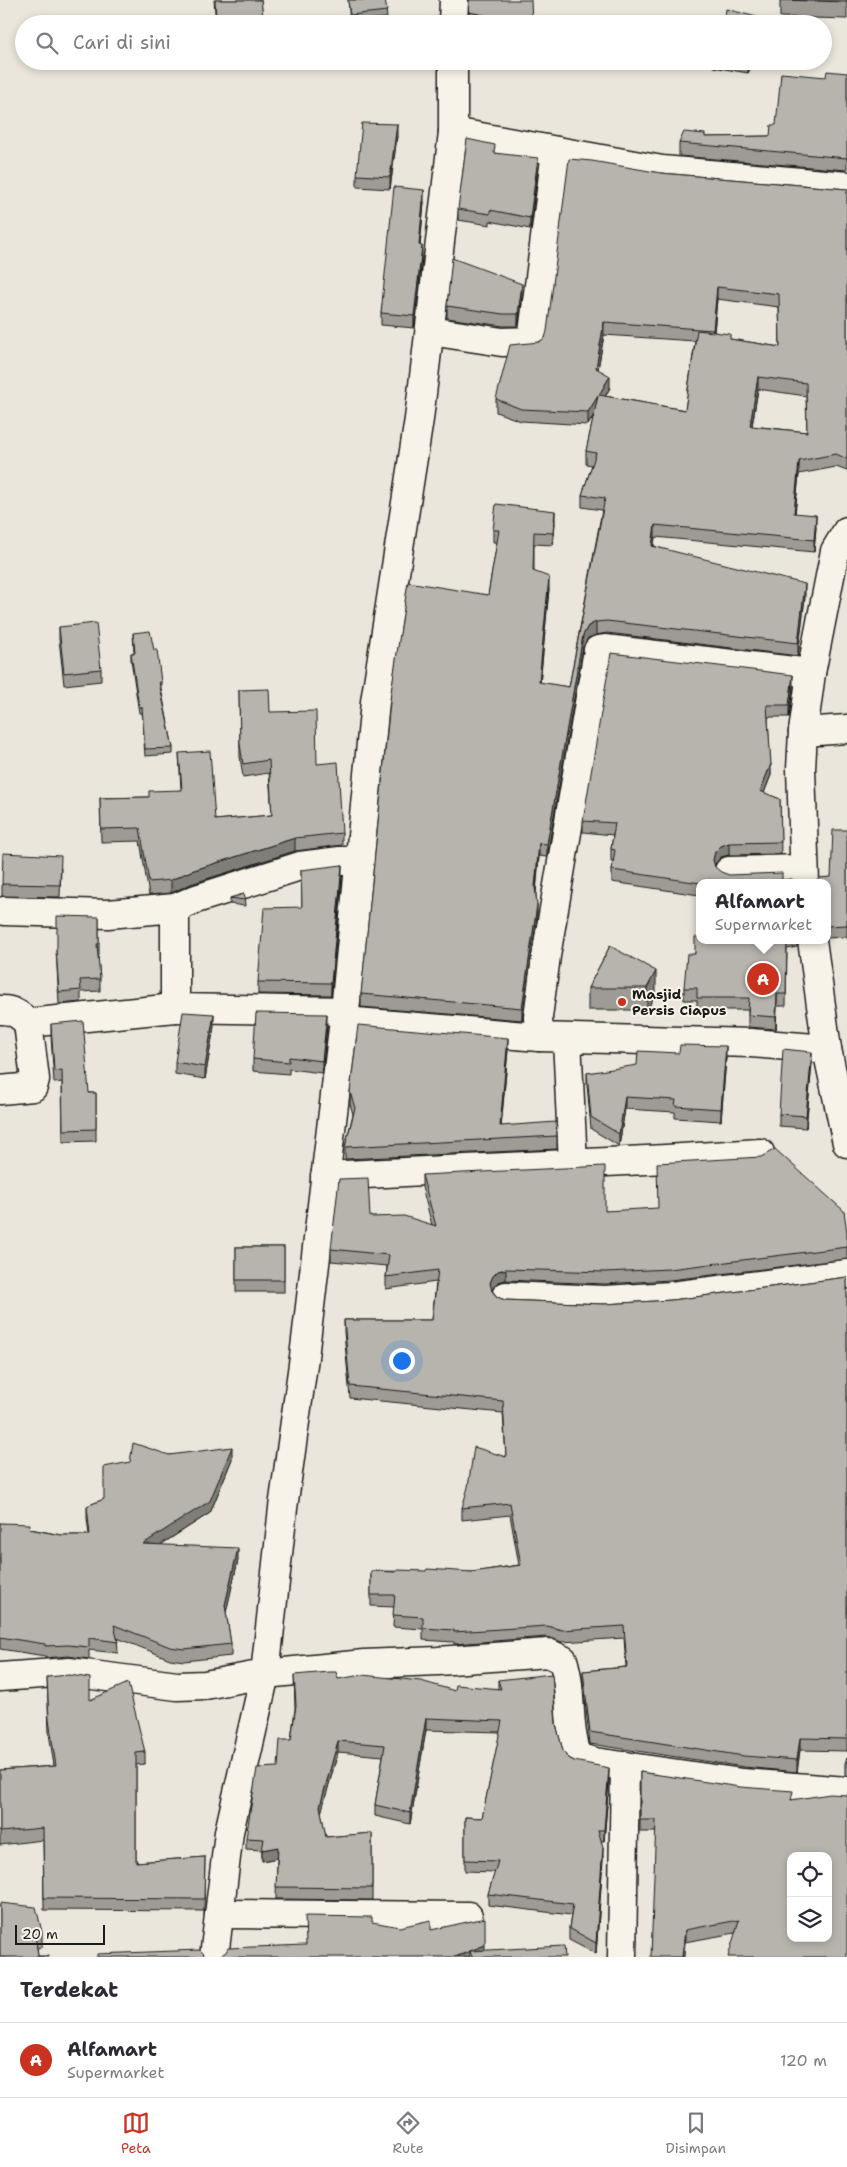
<!DOCTYPE html>
<html lang="id">
<style>
:root{--surface:#fff;--page:#f2f2f3;--text:#2b2b33;--muted:#7c7c81;--line:#e1e1e2;--accent:#c8321e}
body{margin:0;font-family:"Shantell Sans",sans-serif;background:var(--page);color:var(--text)}
.controls{position:absolute;right:15px;bottom:15px;display:grid;overflow:hidden;border-radius:10px;box-shadow:0 2px 8px #0003}
.controls button{width:45px;height:45px;display:grid;place-items:center;padding:0;border:0;border-bottom:1px solid var(--line);background:var(--surface);color:var(--text);font:25px sans-serif}
.scale{position:absolute;left:15px;bottom:12px;width:90px;box-sizing:border-box;padding-left:5px;border:2px solid #1c1c1c;border-top:0;font-size:14px;line-height:18px;white-space:nowrap;color:#1c1c1c;-webkit-text-stroke:4px #f7f3e8;paint-order:stroke}
.you{position:absolute;left:401px;top:1360px;width:18px;height:18px;margin:-12px;border:4px solid #fff;border-radius:50%;background:#1a73e8;box-shadow:0 0 0 8px #1a73e833}
.badge{display:grid;place-items:center;width:32px;height:32px;border-radius:50%;background:var(--accent);color:#fff;font-size:16px;font-weight:700}
.pin{position:absolute;translate:-50% -50%;border:2px solid #fff;box-shadow:0 1px 5px #0006}
.popup{position:absolute;left:696px;top:879px;width:135px;height:65px;box-sizing:border-box;display:grid;place-content:center;border-radius:10px;background:var(--surface);filter:drop-shadow(0 1px 4px #0005);font-size:16px;white-space:nowrap;color:var(--muted)}
.popup b{font-size:19px;color:var(--text)}
.popup::after{content:'';position:absolute;left:50%;top:100%;margin-left:-10px;border:10px solid transparent;border-top-color:var(--surface)}
.list{margin:0;padding:0;list-style:none}
h2{display:flex;justify-content:space-between;align-items:center;height:65px;margin:0;padding:0 20px;font-size:21px}
h2 small{font-size:16px;font-weight:400;color:var(--muted)}
.list li{display:grid;grid-template-columns:32px 1fr auto;gap:15px;align-items:center;box-sizing:border-box;height:75px;padding:0 20px;border-top:1px solid var(--line)}
.list b{display:block;font-size:19px;white-space:nowrap}
.list p{margin:0;font-size:16px;white-space:nowrap;color:var(--muted)}
.list em{font-size:16px;font-style:normal;color:var(--muted)}
.icon{flex:none;width:28px;height:28px;fill:none;stroke:currentColor;stroke-width:2;stroke-linecap:round;stroke-linejoin:round}
.map{position:relative;flex:none;width:847px;height:1957px;overflow:hidden}
.search{position:absolute;background:var(--surface);box-shadow:0 2px 8px #0003;left:15px;right:15px;top:15px;height:55px;display:flex;align-items:center;gap:12px;box-sizing:border-box;padding:0 18px;border-radius:28px;color:var(--muted);font-size:19px}
.sheet{height:140px;background:var(--surface)}
nav{display:flex;justify-content:space-around;align-items:center;box-sizing:border-box;height:70px;border-top:1px solid var(--line);background:var(--surface);font-size:14px;color:var(--muted)}
nav a{display:grid;justify-items:center;gap:2px}
nav .on{color:var(--accent)}
.map>svg:first-child{display:block}
.lines{fill:none;stroke-linecap:round;stroke-linejoin:round}
.minor-casing{stroke:#1c1c1c;stroke-width:31}
.minor{stroke:#f7f3e8;stroke-width:28}
.wall{fill:#9d9b94;stroke:#1c1c1c;fill-rule:evenodd}
.shaded-wall{fill:#7f7e78;stroke:#1c1c1c}
.building{fill:#b6b4ac;stroke:#1c1c1c;fill-rule:evenodd}
.poi-dot{fill:#c8321e;stroke:#f7f3e8;stroke-width:2}
.labels{text-anchor:middle;stroke-width:4;stroke-linejoin:round;paint-order:stroke}
.poi-label{font-size:14px;font-weight:bold;fill:#1c1c1c;stroke:#f7f3e8;text-anchor:start}
</style>
<div class="map">
<svg width="847" height="1957" viewBox="0 0 847 1957">
<rect width="100%" height="100%" fill="#eae6dc"/>
<filter id="ink" filterUnits="userSpaceOnUse"><feTurbulence type="fractalNoise" baseFrequency=".02" numOctaves="2"/><feDisplacementMap in="SourceGraphic" scale="10" xChannelSelector="R" yChannelSelector="G"/><feConvolveMatrix kernelMatrix="1 2 1 2 8 2 1 2 1" color-interpolation-filters="sRGB"/></filter>
<g filter="url(#ink)">
<g class="lines">
<defs>
<g id="minor">
<path d="M453 24 454 0"/>
<path d="M453 132 662 170 847 186"/>
<path d="M430 331 502 342 532 341 556 151"/>
<path d="M811 673 605 649 598 650 546 956 538 1017 539 1037 751 1043 827 1049"/>
<path d="M803 732 847 729"/>
<path d="M729 871 803 869"/>
<path d="M805 883 801 769 803 732 811 673 835 551 847 531"/>
<path d="M175 908 196 899 300 866 340 861H360"/>
<path d="M4 911 108 914 175 908V1008L345 1011"/>
<path d="M812 940 827 1049 847 1143"/>
<path d="M0 1010C12 1009 20 1015 28 1023"/>
<path d="M344 1021 539 1037"/>
<path d="M567 1039 573 1164"/>
<path d="M0 1090 33 1087 35 1079 28 1023 175 1008"/>
<path d="M325 1176 666 1159 760 1153"/>
<path d="M506 1296 605 1300 671 1296 847 1274"/>
<path d="M0 1677 69 1672 177 1686 205 1685 265 1674 364 1664 438 1661 548 1653 563 1660C573 1691 566 1726 578 1757L595 1762 742 1783 847 1791"/>
<path d="M219 1914 468 1916"/>
<path d="M214 1957 229 1832 265 1674 283 1508 304 1357 345 1011 375 702 419 419 453 132V61"/>
<path d="M622 1957 625 1766"/>
</g>
</defs>
<use href="#minor" class="minor-casing"/>
<use href="#minor" class="minor"/>
</g>
<g class="wall">
<path d="M214 0H261L263 24H216Z"/>
<path d="M348 0H385L387 18 350 21Z"/>
<path d="M469 0 532 24H469Z"/>
<path d="M780 0H847V19L780 17Z"/>
<path d="M713 61H754L748 73 713 67Z"/>
<path d="M847 73V170L679 156V143L705 137 770 136 776 125 826 77Z"/>
<path d="M397 136 390 189 357 187V175Z"/>
<path d="M495 153 538 168 530 229 490 221V225L458 220V209Z"/>
<path d="M661 173 847 189V471L836 467 799 474 795 513 816 527 814 552 655 537 654 546 805 597 798 656 607 633 596 635 588 638 583 647 547 857 539 856 536 894 537 918 522 1020 361 1007V994L488 595 497 542H493V530L555 523 553 545 534 544V571L549 589 540 683 569 687 602 510 582 507V495L592 465 586 464V451L594 415 588 425 521 421 496 412V399L539 342 545 338ZM717 299 779 307 780 347 730 339 714 332ZM604 335 695 341 685 410 605 396 610 388 598 369ZM758 389 806 396 807 432 752 426Z"/>
<path d="M424 202 420 245 422 258 414 328 381 325V313Z"/>
<path d="M522 296 518 326H503L447 318V306Z"/>
<path d="M59 627 101 669V681L64 685 59 639Z"/>
<path d="M133 633 154 650 161 682V688L173 748V754L145 756 142 713H139L131 660V653H134Z"/>
<path d="M793 687 789 717H768L771 775 764 793 780 799 781 854 729 855 721 857 699 883V895L612 882V870L614 861H611V849L613 835 583 832V821Z"/>
<path d="M239 690 270 712 317 764 342 833V845L295 851 191 884 171 893 149 895 140 841 101 842 100 798 149 797 181 790 179 753 215 820 272 815 269 773 243 777 240 757Z"/>
<path d="M847 830V937L827 938V883L831 877Z"/>
<path d="M61 868 60 897 2 896V884Z"/>
<path d="M301 870 342 877 331 995 258 994V982L302 907Z"/>
<path d="M244 894 245 906 230 904V898Z"/>
<path d="M99 917V956H98L100 979V991L81 992V1002L59 1004 56 949 57 948Z"/>
<path d="M699 940H797V947L787 949 786 1006H777L776 1029 748 1027V1010H697V1000H684V988Z"/>
<path d="M610 946 656 993 647 1010H588V988Z"/>
<path d="M51 1024 89 1093H96V1141L63 1142 62 1082 54 1083 51 1036Z"/>
<path d="M214 1026 205 1079 175 1074V1062Z"/>
<path d="M327 1026 322 1073 289 1069V1074L253 1071V1059Z"/>
<path d="M508 1050 501 1126 557 1136V1149L345 1159V1147L353 1114 350 1104V1092Z"/>
<path d="M726 1058 721 1121 675 1118V1112L625 1109 619 1146 591 1129 587 1085V1073Z"/>
<path d="M812 1063 806 1128 779 1126V1114Z"/>
<path d="M422 1175 605 1211 847 1233V1259L670 1280 605 1284 506 1280 498 1282 493 1288 492 1290 497 1297 505 1300 604 1304 672 1300 847 1277V1751L800 1750 797 1772 744 1767 590 1744 583 1683V1671L626 1667 624 1638 562 1642 547 1637 454 1644V1642L423 1640V1629L393 1627 394 1607 371 1606V1571L472 1572 519 1565 510 1515 462 1520V1508L506 1457 503 1413 350 1398 344 1332V1320H432L436 1282 386 1289V1277L387 1266 331 1261V1249L370 1217 432 1225 422 1187Z"/>
<rect x="236" y="1247" width="48" height="45"/>
<path d="M169 1455 232 1459 210 1513 160 1545 238 1560 226 1612 231 1644V1656L184 1661 170 1659 117 1638 118 1653 89 1650V1659L68 1656 45 1658V1656L0 1649V1523L61 1535H89L87 1518V1506L104 1499Z"/>
<path d="M294 1675 338 1679 455 1691 498 1689V1680L556 1724 563 1751 567 1757 609 1780 604 1841H601L603 1859 596 1954 569 1940V1928L571 1915 488 1905V1894L495 1872 465 1871V1817L482 1818 500 1732 426 1730 410 1824 375 1816V1805L383 1756 338 1752 321 1812 326 1837 372 1833V1900L276 1899 277 1858 262 1861V1850L246 1849V1838L291 1740 295 1709Z"/>
<path d="M47 1677 90 1700 145 1752V1764L136 1765V1862L205 1857 204 1911 44 1910 43 1840 0 1845V1770L54 1766 49 1733Z"/>
<path d="M847 1758V1776L845 1775V1763Z"/>
<path d="M640 1772 793 1800 735 1933 685 1942 656 1832H640Z"/>
<path d="M0 1903 42 1932V1947L37 1948 38 1956 0 1957Z"/>
</g>
<g class="shaded-wall">
<path d="M748 61H754L748 73Z"/>
<path d="M397 124V136L390 189V177Z"/>
<path d="M538 158V168L530 229V218Z"/>
<path d="M424 190V202L419 257V245Z"/>
<path d="M422 246V258L414 328V316Z"/>
<path d="M522 284V296L518 326V314Z"/>
<path d="M717 287V299L713 343V330Z"/>
<path d="M604 322V335L596 380V368Z"/>
<path d="M610 376V388L599 407V395Z"/>
<path d="M758 377V389L750 438V426Z"/>
<path d="M598 396V408L588 425V412Z"/>
<path d="M799 461V474L794 525V513Z"/>
<path d="M555 511V523L553 545V533Z"/>
<path d="M816 515V527L814 552V540Z"/>
<path d="M655 525V537L652 558V546Z"/>
<path d="M549 577V589L539 695V682Z"/>
<path d="M805 584V597L798 656V643Z"/>
<path d="M596 622V635L588 638 583 647 547 857V844L583 635 588 626Z"/>
<path d="M793 675V687L789 717V705Z"/>
<path d="M771 764V775L760 803V791Z"/>
<path d="M295 838V851L191 884 171 893V880L191 871Z"/>
<path d="M539 843V856L535 900V887Z"/>
<path d="M729 843V855L721 857 715 864 713 872V860L715 852 721 846Z"/>
<path d="M342 865V877L331 995V983Z"/>
<path d="M537 905V918L522 1020V1008Z"/>
<path d="M656 971V993L647 1010V988Z"/>
<path d="M777 994V1006L776 1029V1017Z"/>
<path d="M214 1014V1026L205 1079V1067Z"/>
<path d="M327 1014V1026L322 1073V1061Z"/>
<path d="M508 1038V1050L500 1138V1126Z"/>
<path d="M726 1046V1058L721 1121V1109Z"/>
<path d="M812 1052V1063L806 1128V1116Z"/>
<path d="M625 1097V1109L619 1146V1134Z"/>
<path d="M506 1269V1280L498 1282 493 1288 490 1295V1283L493 1276 498 1271Z"/>
<path d="M232 1447V1459L210 1513 143 1556V1544Z"/>
<path d="M238 1548V1560L225 1617V1605Z"/>
<path d="M426 1718V1730L410 1824V1813Z"/>
<path d="M800 1738V1750L797 1772V1760Z"/>
<path d="M338 1741V1752L320 1817V1806Z"/>
<path d="M609 1768V1780L604 1841V1830Z"/>
<path d="M278 1847V1858L262 1861V1850Z"/>
<path d="M603 1847V1859L596 1954V1943Z"/>
<path d="M685 1930V1942L684 1957H682Z"/>
<path d="M485 1945V1957L470 1951Z"/>
<path d="M470 1951V1957H455Z"/>
</g>
<g class="building">
<path d="M215 0H261L263 16 216 20Z"/>
<path d="M348 0H385L387 11 350 15Z"/>
<path d="M469 0H531L532 24H528L469 12Z"/>
<path d="M780 0H847V2Z"/>
<path d="M726 9 768 20 766 24H724Z"/>
<path d="M827 71 847 73V158L679 143 684 132 705 134V137L770 136 771 125H776L781 73 826 77Z"/>
<path d="M362 123 397 124 390 177 357 175Z"/>
<path d="M467 139 495 145 494 153 538 158 530 218 490 210V214L458 209Z"/>
<path d="M569 159 592 161 661 173 847 189V459L836 454 799 461 794 513 816 515 814 540 655 525 652 546 805 584 798 643 607 621 596 622 588 626 583 635 547 844 539 843 535 887 537 905 522 1008 361 994 391 692 408 582 488 595 499 530H493L496 504 555 511 553 533 534 532 533 571 549 577 539 682 569 687 605 498 582 495 596 453 586 451 598 396 588 412 521 409 496 399 510 345 539 342 545 338 547 331ZM717 287 779 294 780 347 730 339V334L697 330 685 410 599 395 610 376 596 368 604 322 713 330ZM758 377 806 383 807 432 750 426Z"/>
<path d="M394 187 424 190 419 245 422 246 414 316 381 313Z"/>
<path d="M452 258 522 284 518 314H503L447 306Z"/>
<path d="M96 623 101 669 64 673 59 627Z"/>
<path d="M150 631 154 650H157L161 682H159L173 748 145 749 142 707H139L131 653H135L133 633Z"/>
<path d="M611 653 793 675 789 705H767L771 764 760 791 780 799 781 842 729 843 721 846 715 852 713 860 715 867 721 872 729 875 782 873V880L792 879 796 883H700L612 870 615 850 611 849 615 823 583 821Z"/>
<path d="M269 689 270 712 316 711 317 764 338 762 342 833 295 838 191 871 171 880 149 882 140 828 101 829 100 798 149 797V791L182 790 179 753 210 751 215 820 272 815 269 760 243 764 240 744 239 690Z"/>
<path d="M833 830H847V925L827 926V883H815L819 878 831 877Z"/>
<path d="M3 853 61 856 60 885 2 884Z"/>
<path d="M342 865 331 983 258 982 264 908 302 907 301 870Z"/>
<path d="M244 894 245 900 230 898Z"/>
<path d="M57 916 99 917V944H97L100 979 80 980 81 990 59 992 56 949 57 948Z"/>
<path d="M695 937H699V940H787L786 994H777L776 1017 748 1015 749 998H697V988H684L687 954H695Z"/>
<path d="M610 946 656 971 647 988H588Z"/>
<path d="M183 1012 214 1014 205 1067 175 1062Z"/>
<path d="M256 1013 327 1014 322 1061 289 1057V1062L253 1059Z"/>
<path d="M83 1021 89 1093H96V1129L63 1130 62 1070 54 1071 51 1024Z"/>
<path d="M358 1025 508 1038 500 1126 556 1122 557 1136 345 1147 355 1108 350 1092Z"/>
<path d="M680 1045 726 1046 721 1109 675 1106 676 1100 625 1097 619 1134 591 1117 587 1073 637 1065 638 1051 679 1053Z"/>
<path d="M783 1049 812 1052 806 1116 779 1114Z"/>
<path d="M775 1149 844 1211 847 1233V1247L670 1269 605 1272 506 1269 498 1271 493 1276 490 1283 492 1291 497 1297 505 1300 604 1304 672 1300 847 1277V1739L800 1738 797 1760 744 1756 590 1732 583 1671 627 1667 624 1626 562 1630 547 1626 454 1632V1630L423 1628V1617L393 1615 395 1595H371V1571L396 1572 397 1570 426 1571 427 1569 472 1572 521 1565 510 1503 462 1508 468 1487 474 1447 506 1457 503 1401 350 1386 344 1320H432L438 1270 386 1277 389 1255 331 1249 339 1179 368 1178 370 1217 404 1216 436 1226 422 1175 605 1166V1211L658 1208 657 1163 761 1157Z"/>
<rect x="236" y="1247" width="48" height="33"/>
<path d="M133 1443 169 1455 232 1447 210 1501 143 1544 238 1548 225 1605 231 1644 184 1649 170 1647 114 1625 118 1642 89 1638V1647L68 1645 45 1646V1644L0 1637V1523L30 1524 29 1529 61 1535H90L87 1506 104 1499V1467L130 1462Z"/>
<path d="M330 1672H336L338 1679 362 1675 421 1681 455 1691 456 1685 501 1689 498 1680 552 1674 556 1724 563 1751 567 1757 574 1761 609 1768 604 1830H598L603 1847 596 1943 569 1928 573 1904 488 1894 498 1861 465 1860V1817L482 1818 502 1721 426 1718 410 1813 375 1805 385 1745 338 1741 320 1806 326 1837 372 1833V1888L276 1887 278 1847 262 1850 264 1839 246 1838 257 1768 278 1767 280 1740H291L296 1705 294 1675Z"/>
<path d="M69 1675 90 1678V1700L128 1683 145 1752 136 1753V1862L205 1857 204 1899 44 1898 43 1828 0 1832V1770L56 1766 49 1720 47 1677Z"/>
<path d="M640 1772 740 1787 793 1791 791 1800 830 1794 847 1795V1957H728L739 1920 685 1930 682 1957H651L656 1820H640ZM791 1856H828V1938H791Z"/>
<path d="M0 1903 36 1907 42 1932 35 1934 38 1956H48V1957H0Z"/>
<path d="M305 1916 372 1917V1922L400 1927 431 1920V1930L485 1918V1945L455 1957H218L226 1952 228 1948 306 1945Z"/>
<path d="M564 1946 565 1957H472L470 1951Z"/>
<path d="M200 1950 204 1954 203 1957H97V1954Z"/>
</g>
</g>
<circle class="poi-dot" cx="622" cy="1002" r="5"/>
<g class="labels">
<g class="poi-label">
<text x="632" y="999">Masjid<tspan x="632" dy="16">Persis Ciapus</tspan></text>
</g>
</g>
</svg>
<div class="controls">
<button><svg class="icon" aria-label="locate" viewBox="0 0 24 24"><circle cx="12" cy="12" r="6"/><path d="M12 2v4M12 18v4M2 12h4M18 12h4"/></svg></button>
<button><svg class="icon" aria-label="layers" viewBox="0 0 24 24"><path d="M12 4l9 5-9 5-9-5zM3 14l9 5 9-5"/></svg></button>
</div>
<div class="scale">20 m</div>
<div class="you"></div>
<div class="pin badge" style="left:763px;top:979px">A</div>
<div class="popup"><b>Alfamart</b>Supermarket</div>
<div class="search"><svg class="icon" aria-label="search" viewBox="0 0 24 24"><circle cx="10" cy="10" r="6"/><path d="M15 15l6 6"/></svg>Cari di sini</div>
</div>
<section class="sheet">
<h2>Terdekat<small></small></h2>
<ul class="list">
<li><span class="badge">A</span><div><b>Alfamart</b><p>Supermarket</p></div><em>120 m</em></li>
</ul>
</section>
<nav>
<a class="on"><svg class="icon" aria-label="map" viewBox="0 0 24 24"><path d="M3 6l6-2 6 2 6-2v14l-6 2-6-2-6 2zM9 4v14M15 6v14"/></svg>Peta</a>
<a><svg class="icon" aria-label="directions" viewBox="0 0 24 24"><path d="M12 3l9 9-9 9-9-9zM9 14v-3h6M13 9l2 2-2 2"/></svg>Rute</a>
<a><svg class="icon" aria-label="saved" viewBox="0 0 24 24"><path d="M7 4h10v16l-5-4-5 4z"/></svg>Disimpan</a>
</nav>
